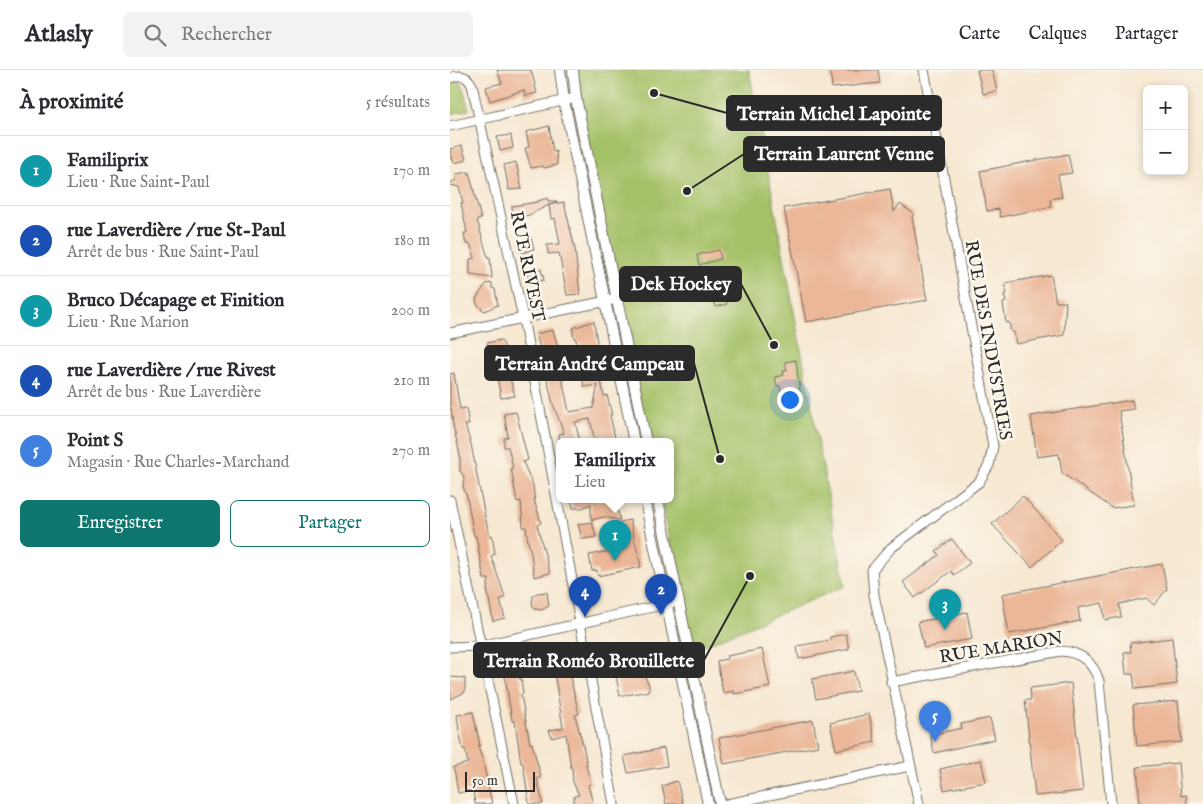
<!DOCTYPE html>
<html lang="fr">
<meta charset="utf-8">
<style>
:root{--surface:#fff;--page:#f2f2f3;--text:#2b2b33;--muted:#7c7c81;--line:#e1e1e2;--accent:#0f766e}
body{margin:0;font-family:"IM FELL English",serif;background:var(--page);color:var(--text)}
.controls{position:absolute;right:15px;top:15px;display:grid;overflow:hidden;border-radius:8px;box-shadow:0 2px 8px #0003}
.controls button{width:45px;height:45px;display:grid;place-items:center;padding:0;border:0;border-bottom:1px solid var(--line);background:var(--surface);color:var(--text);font:25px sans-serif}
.scale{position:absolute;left:15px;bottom:12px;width:70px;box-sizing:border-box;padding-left:5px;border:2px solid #2b2b2b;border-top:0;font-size:14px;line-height:18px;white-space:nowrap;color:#2b2b2b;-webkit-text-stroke:4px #fbf7ec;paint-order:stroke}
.you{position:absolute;left:339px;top:329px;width:18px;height:18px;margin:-12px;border:4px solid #fff;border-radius:50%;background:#1a73e8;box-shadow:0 0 0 8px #1a73e833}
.badge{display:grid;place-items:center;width:32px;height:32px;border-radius:50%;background:var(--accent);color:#fff;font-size:16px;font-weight:700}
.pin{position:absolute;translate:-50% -41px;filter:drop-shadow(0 1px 2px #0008)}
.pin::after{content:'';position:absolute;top:26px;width:18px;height:15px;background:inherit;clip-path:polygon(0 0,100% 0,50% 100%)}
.popup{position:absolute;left:106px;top:368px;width:118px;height:65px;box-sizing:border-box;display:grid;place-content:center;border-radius:8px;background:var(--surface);filter:drop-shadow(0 1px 4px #0005);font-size:16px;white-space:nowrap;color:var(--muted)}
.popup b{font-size:19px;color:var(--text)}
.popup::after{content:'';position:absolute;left:50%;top:100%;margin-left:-10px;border:10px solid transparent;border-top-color:var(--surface)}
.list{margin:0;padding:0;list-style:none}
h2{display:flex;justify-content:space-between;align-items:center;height:65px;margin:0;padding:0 20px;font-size:21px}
h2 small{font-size:16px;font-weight:400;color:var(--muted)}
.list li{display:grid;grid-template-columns:32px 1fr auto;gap:15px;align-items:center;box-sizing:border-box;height:70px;padding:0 20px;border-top:1px solid var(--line)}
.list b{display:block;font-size:19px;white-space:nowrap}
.list p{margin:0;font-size:16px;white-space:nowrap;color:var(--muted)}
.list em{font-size:16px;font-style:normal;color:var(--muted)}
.actions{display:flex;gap:10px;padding:15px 20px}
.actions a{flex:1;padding:11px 0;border:1px solid var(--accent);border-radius:8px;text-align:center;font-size:18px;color:var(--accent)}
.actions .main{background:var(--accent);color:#fff}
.icon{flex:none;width:28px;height:28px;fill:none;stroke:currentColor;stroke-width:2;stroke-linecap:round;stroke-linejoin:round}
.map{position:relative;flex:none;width:753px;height:734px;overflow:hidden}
header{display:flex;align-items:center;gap:30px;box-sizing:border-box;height:70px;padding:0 25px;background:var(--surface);border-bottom:1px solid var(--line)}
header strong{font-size:24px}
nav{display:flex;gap:28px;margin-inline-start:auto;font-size:18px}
.search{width:350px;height:45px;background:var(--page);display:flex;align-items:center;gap:12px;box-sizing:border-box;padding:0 18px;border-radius:8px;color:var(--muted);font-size:19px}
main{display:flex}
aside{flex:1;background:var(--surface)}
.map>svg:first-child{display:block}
.green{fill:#a5c168;stroke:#68764a}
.building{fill:#ebb798}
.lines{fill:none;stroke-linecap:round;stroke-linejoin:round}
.minor-casing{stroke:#726d65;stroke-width:11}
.tertiary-casing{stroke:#726d65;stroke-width:12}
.minor{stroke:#fff;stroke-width:9}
.tertiary{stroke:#fff;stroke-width:10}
.labels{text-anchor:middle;stroke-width:5;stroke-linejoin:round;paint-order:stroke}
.street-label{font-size:18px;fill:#2b2b2b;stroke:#fbf7ec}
.leader{fill:none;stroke:#2b2b2b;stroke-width:2}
.callout-dot{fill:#2b2b2b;stroke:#fbf7ec;stroke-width:2}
.callout{fill:#2b2b2b;stroke:#2b2b2b;stroke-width:2}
.callout-label{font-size:19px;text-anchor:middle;font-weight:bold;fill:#fff}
</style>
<header>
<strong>Atlasly</strong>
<div class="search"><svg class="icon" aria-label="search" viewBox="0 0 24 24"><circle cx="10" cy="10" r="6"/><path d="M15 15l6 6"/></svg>Rechercher</div>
<nav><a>Carte</a><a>Calques</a><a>Partager</a></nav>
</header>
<main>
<aside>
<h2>À proximité<small>5 résultats</small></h2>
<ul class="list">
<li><span class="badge" style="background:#0f9aa8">1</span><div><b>Familiprix</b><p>Lieu · Rue Saint-Paul</p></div><em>170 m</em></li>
<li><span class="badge" style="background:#1a4fb4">2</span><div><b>rue Laverdière / rue St-Paul</b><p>Arrêt de bus · Rue Saint-Paul</p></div><em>180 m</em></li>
<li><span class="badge" style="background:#0f9aa8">3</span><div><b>Bruco Décapage et Finition</b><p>Lieu · Rue Marion</p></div><em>200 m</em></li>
<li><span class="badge" style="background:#1a4fb4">4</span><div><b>rue Laverdière / rue Rivest</b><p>Arrêt de bus · Rue Laverdière</p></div><em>210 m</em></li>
<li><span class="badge" style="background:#3f7fe0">5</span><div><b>Point S</b><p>Magasin · Rue Charles-Marchand</p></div><em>270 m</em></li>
</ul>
<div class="actions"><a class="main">Enregistrer</a><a>Partager</a></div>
</aside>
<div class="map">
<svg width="753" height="734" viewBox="0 0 753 734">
<rect width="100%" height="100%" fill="#fbf7ec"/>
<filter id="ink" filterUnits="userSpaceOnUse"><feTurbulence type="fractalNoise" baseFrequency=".02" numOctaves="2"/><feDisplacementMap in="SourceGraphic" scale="10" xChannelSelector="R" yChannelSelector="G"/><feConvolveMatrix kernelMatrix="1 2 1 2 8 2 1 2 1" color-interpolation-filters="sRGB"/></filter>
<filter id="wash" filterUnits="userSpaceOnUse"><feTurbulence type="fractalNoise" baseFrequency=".0096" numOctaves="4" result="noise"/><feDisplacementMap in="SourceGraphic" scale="20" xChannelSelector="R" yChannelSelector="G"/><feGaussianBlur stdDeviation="1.12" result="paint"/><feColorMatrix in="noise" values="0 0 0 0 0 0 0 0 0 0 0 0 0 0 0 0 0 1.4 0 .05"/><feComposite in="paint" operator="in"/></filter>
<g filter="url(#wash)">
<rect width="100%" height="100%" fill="#f6e8d1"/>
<g class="green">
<path d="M127 0H299L395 516 241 581 211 430H220V372H199L130 35Z"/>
<path d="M3 11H8L12 14 19 40 0 44V13Z"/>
</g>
<g id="blocks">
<g class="building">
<path d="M47 0H81L87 23 75 26 74 20 40 31 36 17 52 13Z"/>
<path d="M380 0H428L430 13 382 18Z"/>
<path d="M527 0H542L547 21 533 24Z"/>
<path d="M99 56 103 82 106 81 107 95 94 98 93 96 81 98 75 78 79 77 76 62Z"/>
<path d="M61 65 63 78 50 81 47 67Z"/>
<path d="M12 76 16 90 4 93 2 87 0 88V79Z"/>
<path d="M618 84 622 103 608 105 612 127 600 129 601 137 550 147 549 139 537 141 530 101Z"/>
<path d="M66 92 72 119 59 120 54 95Z"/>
<path d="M19 102 31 149 27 150 38 188 40 187 42 208 20 205V189L25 188 20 174H16L15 170 14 163H17L11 133H13L9 117 0 115V113L6 110V104Z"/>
<path d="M440 119 444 142 450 134 464 144 462 147 477 230 356 252 334 138Z"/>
<path d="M98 128V131H107L79 145 63 149 62 136 88 132V131Z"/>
<path d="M114 132 125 179 130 224 117 225 109 183 98 184 97 175 110 174 105 148 101 149 99 135Z"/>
<path d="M81 168 84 179 72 183 70 171Z"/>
<path d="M269 180 271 189 249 195 247 185Z"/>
<path d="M91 199 94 210 79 213 77 202Z"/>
<path d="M601 205 606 232H616L614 265 566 274 564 262H561L559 252 556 253 553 233 556 232 554 224H557L555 213Z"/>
<path d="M263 210 265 215 271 213 277 234 266 237 263 228 261 229 256 212Z"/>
<path d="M42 213V218L45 219 48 235 34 241 27 234 26 229 36 214Z"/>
<path d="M144 251 150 294 148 295 154 326 157 325 162 345H160L165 368 145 372 140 349 125 352 130 372H110L109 364 114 363 103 334 96 305 111 303 119 342 143 338 148 315 134 317 132 305 138 303 131 273 128 274 123 265V258Z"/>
<path d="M103 260 109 280 92 284 86 264Z"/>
<path d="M51 270 54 275 60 309 65 326 51 328 46 301H43L37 273Z"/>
<path d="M346 290 351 330 333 333 330 316H327L325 307 334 305 333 301 337 300 335 292Z"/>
<path d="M4 303 10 339 16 338 19 355H15L21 374 35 447 40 466 42 465 45 484 41 486 55 527 50 530 55 548 43 551 37 519 39 509H34L26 466H24L17 427 13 417 14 406 10 401V385L3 355 1 338 0 339V304Z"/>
<path d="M682 330 684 339 669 341 684 435 662 438 612 403 609 384 587 387 581 346Z"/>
<path d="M66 342 78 390 73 392 83 415 85 433 91 453 87 455 100 503 84 507 81 482 78 472 76 457H73L71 431 67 432 61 398 63 397 58 377H54V368L58 367 54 344Z"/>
<path d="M573 426 612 470 582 497 542 454Z"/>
<path d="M121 430H165L170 450 154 447 141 450V434L132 438H123Z"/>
<path d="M180 450 191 497 148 506 147 500 142 501 139 485 172 479 165 453Z"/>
<path d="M142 452 146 467 132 469 128 454Z"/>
<path d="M502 469 520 493 504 505 501 501 465 528 453 512 489 485 486 481Z"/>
<path d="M712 494 717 519 704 535 696 528 669 534 671 547 655 550 652 533 628 538 630 551 559 564 552 524Z"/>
<path d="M97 522 99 536 91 540 84 539 82 533 83 526 87 523Z"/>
<path d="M517 542 522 569 474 578 468 552Z"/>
<path d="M396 564 399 579 349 589 347 576 381 570 380 567Z"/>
<path d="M722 568 727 614 685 619 683 604H676L674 582H681L680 573Z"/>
<path d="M312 579 320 617 284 624V621L273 623 267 591 277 589V586Z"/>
<path d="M114 582 129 644 125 645 133 675 137 695H136L141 714 138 715 143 734H124V726L129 725 123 712 122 698H121L116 664 102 668 99 660 113 658 104 601H101L98 586Z"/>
<path d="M187 582 188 588 213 583 216 600 193 603 199 615V621L170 626 162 586Z"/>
<path d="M64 591 69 609 71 608 73 624 71 625 80 674 82 673 91 707 87 709 93 734H79L73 693H71L65 651H62L53 594Z"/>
<path d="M404 601 408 621 366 629 362 609Z"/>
<path d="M0 607 15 608V622L1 629Z"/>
<path d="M621 613 633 721 585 726 575 630H581L580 618Z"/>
<path d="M728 631 732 672 687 676 683 635Z"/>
<path d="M23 642 30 676H28L33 692 42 734H25L23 720 8 723 5 704 3 697 18 693 15 679H13L9 661 7 645Z"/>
<path d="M419 644 425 672 386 680 380 653Z"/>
<path d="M540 648 545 669 484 683 480 665 512 658 511 654Z"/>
<path d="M363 650 368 676 274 694 269 668Z"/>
<path d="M214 678 217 696 178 703 174 686Z"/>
<path d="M531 690 536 712 494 720 490 699Z"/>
<path d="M728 693 731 726 736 725 737 734H690L687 697Z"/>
<path d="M227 711 233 734H216L212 716Z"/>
</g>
</g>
</g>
<g filter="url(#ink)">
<use href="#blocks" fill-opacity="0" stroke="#726d65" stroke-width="1"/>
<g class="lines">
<defs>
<g id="minor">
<path d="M0 8C10 4 17 5 22 15L73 248 164 734"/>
<path d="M0 56 126 28"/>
<path d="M0 263 167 229"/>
<path d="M0 430 64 734"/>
<path d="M0 577 30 576 229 531"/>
<path d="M441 612 611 581C631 582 643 592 649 611L661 734"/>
<path d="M277 734 460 696"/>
<path d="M469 734 424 525 422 500 441 478 529 412 539 395 543 376 474 0"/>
</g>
<g id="tertiary">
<path d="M110 0 114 31 184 372"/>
<path d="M123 0 126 28 196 372"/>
<path d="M195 430 258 734"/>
<path d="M208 430 270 734"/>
</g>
</defs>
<use href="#minor" class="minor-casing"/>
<use href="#tertiary" class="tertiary-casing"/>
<use href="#minor" class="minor"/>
<use href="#tertiary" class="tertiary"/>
</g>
</g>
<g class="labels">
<g class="street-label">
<text transform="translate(78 196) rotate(78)" y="6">RUE RIVEST</text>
<text transform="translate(539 270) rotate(80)" y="6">RUE DES INDUSTRIES</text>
<text transform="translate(551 577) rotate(-9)" y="6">RUE MARION</text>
</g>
</g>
<path class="leader" d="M204 23L277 43M237 121L294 84M324 275L291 214M270 389L244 293M300 506L254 590"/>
<g class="callout-dot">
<circle cx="204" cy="23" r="5"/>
<circle cx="237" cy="121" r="5"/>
<circle cx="324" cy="275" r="5"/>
<circle cx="270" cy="389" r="5"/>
<circle cx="300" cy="506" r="5"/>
</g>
<g class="callout">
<rect x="277" y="26" width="214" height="34" rx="5"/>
<rect x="294" y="67" width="200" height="34" rx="5"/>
<rect x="170" y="197" width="121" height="34" rx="5"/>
<rect x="35" y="276" width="209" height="34" rx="5"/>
<rect x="24" y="573" width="230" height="34" rx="5"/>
</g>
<g class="callout-label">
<text x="384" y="50">Terrain Michel Lapointe</text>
<text x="394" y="90">Terrain Laurent Venne</text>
<text x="231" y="220">Dek Hockey</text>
<text x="140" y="300">Terrain André Campeau</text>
<text x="139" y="597">Terrain Roméo Brouillette</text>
</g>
</svg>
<div class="controls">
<button>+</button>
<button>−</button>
</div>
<div class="scale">50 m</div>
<div class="you"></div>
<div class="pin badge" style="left:165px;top:491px;background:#0f9aa8">1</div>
<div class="popup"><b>Familiprix</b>Lieu</div>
<div class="pin badge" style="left:211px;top:545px;background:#1a4fb4">2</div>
<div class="pin badge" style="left:495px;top:560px;background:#0f9aa8">3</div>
<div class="pin badge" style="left:135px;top:547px;background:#1a4fb4">4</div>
<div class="pin badge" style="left:485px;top:672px;background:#3f7fe0">5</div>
</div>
</main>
